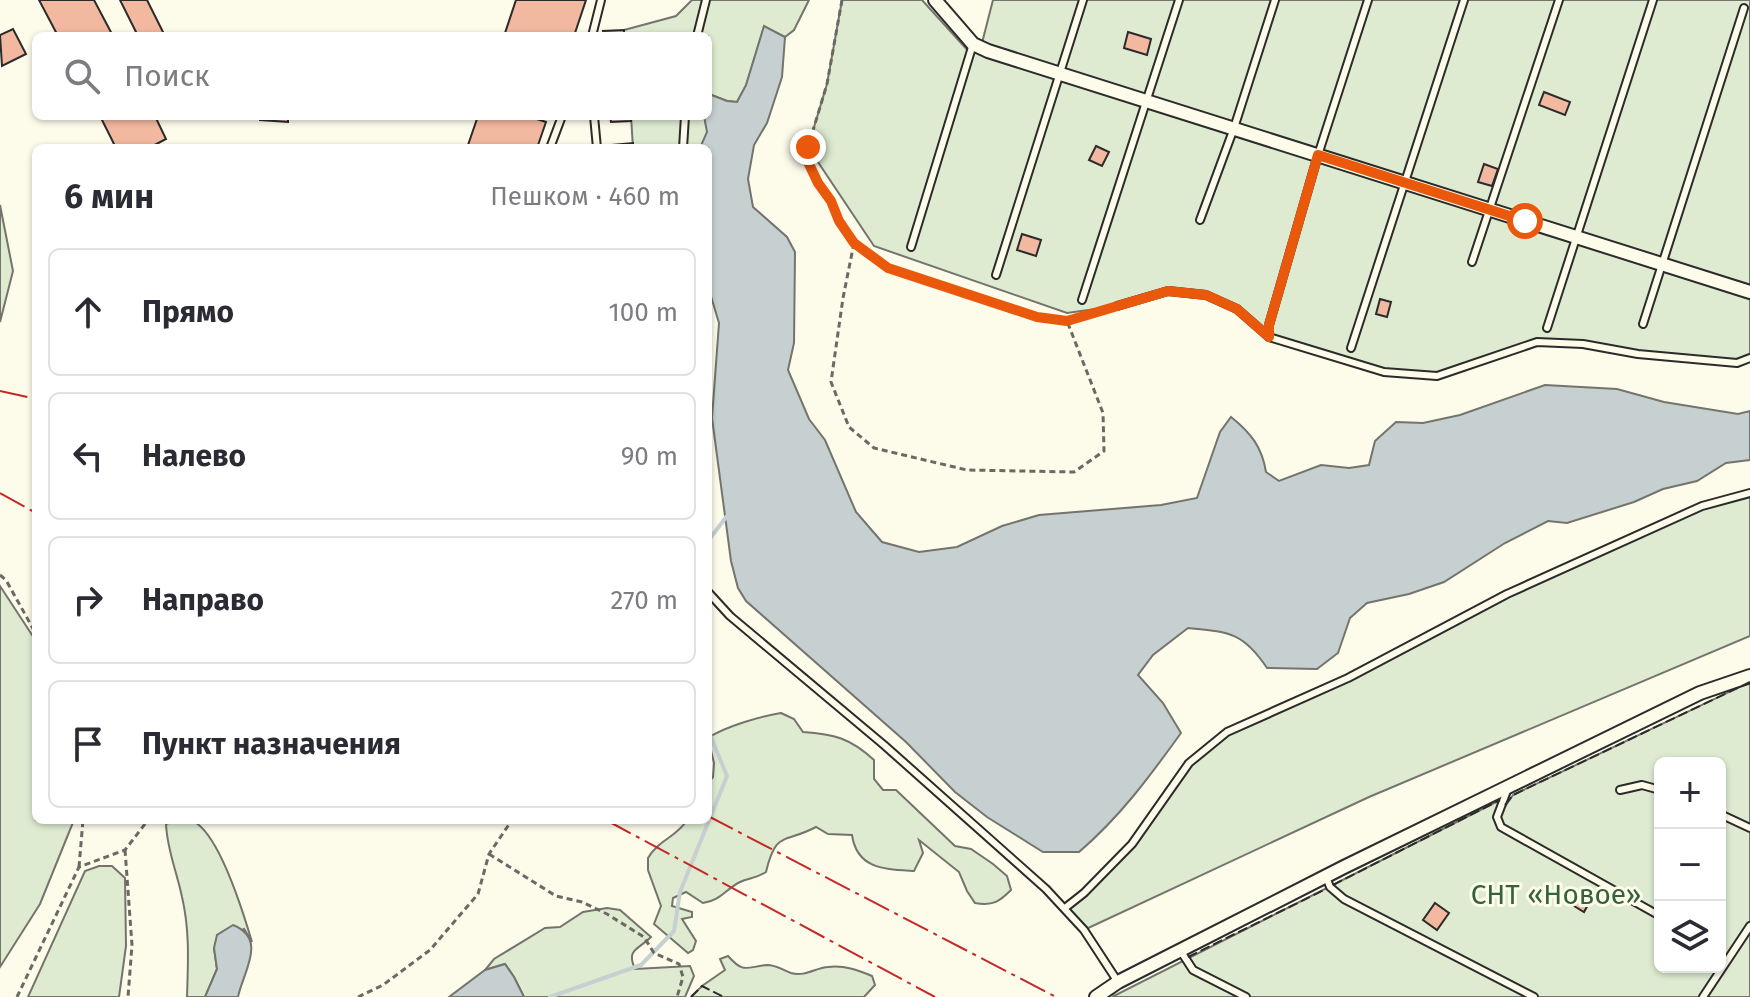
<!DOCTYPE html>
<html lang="ru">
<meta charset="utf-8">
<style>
:root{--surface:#fff;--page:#f7f7f7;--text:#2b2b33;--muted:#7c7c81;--line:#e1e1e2}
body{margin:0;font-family:"Fira Sans",sans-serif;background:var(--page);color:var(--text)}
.controls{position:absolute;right:24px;bottom:24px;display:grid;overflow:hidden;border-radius:12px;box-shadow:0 2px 6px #0004}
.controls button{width:72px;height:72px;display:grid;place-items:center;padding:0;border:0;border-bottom:2px solid var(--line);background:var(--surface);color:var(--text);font:40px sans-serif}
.stop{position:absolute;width:24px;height:24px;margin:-18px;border:6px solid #ea580c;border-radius:50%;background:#fff}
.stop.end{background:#ea580c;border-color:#fff;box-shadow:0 2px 8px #0008}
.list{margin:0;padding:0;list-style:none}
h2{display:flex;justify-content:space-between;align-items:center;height:104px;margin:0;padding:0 32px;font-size:34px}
h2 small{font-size:26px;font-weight:400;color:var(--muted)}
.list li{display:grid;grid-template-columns:52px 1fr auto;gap:24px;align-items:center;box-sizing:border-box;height:128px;margin:0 16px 16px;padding:0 16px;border:2px solid var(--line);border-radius:12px}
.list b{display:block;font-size:30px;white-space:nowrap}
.list em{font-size:26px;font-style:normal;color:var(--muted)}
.icon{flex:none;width:44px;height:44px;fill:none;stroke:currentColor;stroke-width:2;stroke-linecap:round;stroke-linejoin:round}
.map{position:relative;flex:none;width:1750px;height:997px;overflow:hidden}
.search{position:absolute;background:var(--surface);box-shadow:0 2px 6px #0004;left:32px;top:32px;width:680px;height:88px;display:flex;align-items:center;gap:20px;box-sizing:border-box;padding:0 28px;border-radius:12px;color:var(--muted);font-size:30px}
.panel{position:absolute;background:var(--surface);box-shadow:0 2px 6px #0004;left:32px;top:144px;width:680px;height:680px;border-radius:12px}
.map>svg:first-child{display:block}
.green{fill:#deebd1;stroke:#74746e;stroke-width:2;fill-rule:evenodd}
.water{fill:#c7d0d0;stroke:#74746e;stroke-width:2}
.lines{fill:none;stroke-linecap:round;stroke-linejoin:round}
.stream{stroke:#c7d0d0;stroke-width:4}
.building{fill:#f2b8a0;stroke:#2b2b2b;stroke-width:2}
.lane-casing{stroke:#2b2b2b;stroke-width:10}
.street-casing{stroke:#2b2b2b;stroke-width:16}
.path{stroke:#6a6964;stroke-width:3;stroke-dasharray:6 4;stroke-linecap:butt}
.lane{stroke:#fdfbea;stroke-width:6}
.street{stroke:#fdfbea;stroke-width:12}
.fence{stroke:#2b2b2b;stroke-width:2;stroke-dasharray:10 4;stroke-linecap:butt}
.power{stroke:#c62828;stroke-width:2;stroke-dasharray:28 6 4 6;stroke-linecap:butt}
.route{stroke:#ea580c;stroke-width:10}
.labels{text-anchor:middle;stroke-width:6;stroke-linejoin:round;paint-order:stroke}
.park-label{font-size:28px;fill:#34623c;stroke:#fdfbea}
</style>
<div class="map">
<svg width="1750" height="997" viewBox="0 0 1750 997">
<rect width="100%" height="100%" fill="#fdfbea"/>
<g class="green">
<path d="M692 0H809L794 30 785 37 764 27 746 86 737 102 727 101 709 94 708 96V36H624V30L676 16Z"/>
<path d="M842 0H922L971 54 982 43 993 0H1750V358L1737 363 1638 354 1583 344 1537 342 1437 376 1384 372 1269 337 1237 309 1206 295 1168 291 1117 306 1067 313 874 246 808 147 827 84Z"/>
<path d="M631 116H704L708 132 700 148H633Z"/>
<path d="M0 205 13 271 0 322Z"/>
<path d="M1750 493V636L1369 797 1084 930 1065 908 1132 844 1189 763 1227 732 1348 678 1507 594 1702 506Z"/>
<path d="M0 586 36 641V820H74L40 904 0 967Z"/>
<path d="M1750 682V997H1112L1500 800 1506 805 1513 795ZM1660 763H1720V967H1660Z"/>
<path d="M781 713 794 719 803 732C834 734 850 738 874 760V779L883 790H896L955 846 971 849 993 864 1007 876 1011 890C999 902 993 906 975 903L967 891 959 872 919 840 923 853 914 871C884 869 857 869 852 835L828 834 816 827C784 844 776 830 766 872 757 878 749 878 740 882 726 889 720 901 703 903L686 892 673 898 672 906 692 912V917L682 919 696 941 693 950 688 953 654 924 661 906 648 870V858C658 840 677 837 687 820H708V783L713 777 714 763 708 738C724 727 761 716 781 713Z"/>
<path d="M177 820C181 820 186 819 190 820 218 828 244 915 252 942L244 929 214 948 217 969 205 997H187C188 963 190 931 182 897 177 872 167 850 166 824Z"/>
<path d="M99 866H112L125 878 126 946 119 997H28L85 871Z"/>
<path d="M607 908 620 910 651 937C638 950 626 949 635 969L690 966 694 976 685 997H524L514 977 505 964 485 970 494 959 545 928 560 927 583 912Z"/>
<path d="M728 956C744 974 746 967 767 965 777 965 782 970 791 973 805 977 815 968 828 967 844 965 858 970 872 976L875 985 864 997H691L702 986 725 970 720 959Z"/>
</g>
<g class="water">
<path d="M764 26 785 37 782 77 767 123 754 145 748 179 753 207 787 237 795 252 794 343 788 370 809 419 825 440 856 512 882 542 919 552 957 547 1002 526 1039 515 1161 505 1197 498 1220 432 1231 417C1251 433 1262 447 1266 472L1279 481 1321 465 1349 468 1369 465 1375 441 1396 422 1423 423 1460 415 1545 385 1617 389 1664 402 1738 414 1750 411V460L1726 463 1697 481 1663 489 1634 502 1567 523 1548 521 1505 543 1444 582 1409 594 1367 603 1350 618 1338 653 1317 669 1267 668C1243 632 1229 632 1188 628L1153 655 1138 675 1163 703 1181 733C1150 776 1120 817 1079 852H1043L987 817 955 792 906 742 746 601 738 588 731 561 712 418 719 323 710 293 708 148H700L707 132 704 116H708L709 94 727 101 737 102 746 85Z"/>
<path d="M233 925C268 939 243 972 238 997H205L217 969 214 948 217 935Z"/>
<path d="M505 964 514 977 524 997H449L485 970Z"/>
</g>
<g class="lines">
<g class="stream">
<path d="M708 541 727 516"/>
<path d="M550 997 641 965 674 931 680 892 727 776 708 730"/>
</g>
</g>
<g class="building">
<path d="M39 0H94L113 36H58Z"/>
<path d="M120 0H147L165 36H138Z"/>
<path d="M516 0H586L574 36H504Z"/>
<path d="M13 29 26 54 2 66 0 35Z"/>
<path d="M624 30V36H604L603 31Z"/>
<path d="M1128 32 1151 39 1147 55 1124 48Z"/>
<path d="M1544 92 1570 102 1565 115 1539 105Z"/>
<path d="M100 116H155L166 139 149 148H116Z"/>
<path d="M260 116H288V122L260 120Z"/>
<path d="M478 116H538L537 119 546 122 537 148H467Z"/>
<path d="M610 116H631V121L611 122Z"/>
<path d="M633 143V148H612V145Z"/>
<path d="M1096 146 1109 152 1102 166 1089 160Z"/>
<path d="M1484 164 1498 169 1492 186 1478 182Z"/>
<path d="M1022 234 1041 240 1036 256 1017 250Z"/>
<path d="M1380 299 1391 302 1387 317 1376 314Z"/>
<path d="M1580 895 1590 901 1584 912 1574 906Z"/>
<path d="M1435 903 1449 913 1437 930 1423 920Z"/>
</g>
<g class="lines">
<defs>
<g id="lane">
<path d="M592 36 601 0"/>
<path d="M697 36 706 0"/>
<path d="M594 116 597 148"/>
<path d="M550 148 562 116"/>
<path d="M683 148 685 116"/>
<path d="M1200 220 1234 128 1275 0"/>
<path d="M911 247 973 44"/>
<path d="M1472 262 1559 0"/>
<path d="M996 275 1083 0"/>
<path d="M1082 300 1179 0"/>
<path d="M1117 306 1168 291 1206 295 1237 309 1269 337 1384 372 1437 376 1537 342 1583 344 1638 354 1737 363 1750 358"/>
<path d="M1643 324 1744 8"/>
<path d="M1547 328 1653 0"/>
<path d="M1269 337V325L1318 155 1368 0"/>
<path d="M1351 348 1464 0"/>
<path d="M708 592 730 616 884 745 1046 889 1084 930 1118 982"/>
<path d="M1508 788 1497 817 1501 827 1660 916"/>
<path d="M1620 790 1642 785 1660 790"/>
<path d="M1720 814 1750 828"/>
<path d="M1326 877 1330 887 1344 899 1534 997"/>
<path d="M1065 908 1084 893 1132 844 1189 763 1227 732 1348 678 1507 594 1702 506 1750 493"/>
<path d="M1180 950 1193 970 1246 997"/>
<path d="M1703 997 1750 926"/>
</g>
<g id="street">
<path d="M935 0 973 44 988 51 1750 292"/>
<path d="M1096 997 1118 982 1344 867 1700 693 1750 676"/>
</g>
</defs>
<use href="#lane" class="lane-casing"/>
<use href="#street" class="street-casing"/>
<g class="path">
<path d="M842 0 827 84 808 147V162L818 183 831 201 839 221 854 243 888 268 1037 317 1067 321 1109 309"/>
<path d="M854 243 843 298 831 382 849 427 874 448 967 470 1074 472 1104 451 1103 413 1067 321"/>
<path d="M0 575 6 580 36 634"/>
<path d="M125 850 132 945 128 997"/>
<path d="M489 854 556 896 582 902 607 914 644 937 654 953 679 964 683 977 677 997"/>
<path d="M79 867 83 820"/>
<path d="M17 997 79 867 125 850 148 820"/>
<path d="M358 997 383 985 430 950 478 894 489 854 512 820"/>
</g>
<use href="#lane" class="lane"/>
<use href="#street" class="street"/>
<g class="fence">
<path d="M1505 805 1513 795 1750 682"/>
<path d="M1333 885 1500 800"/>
<path d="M1188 957 1326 889"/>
<path d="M691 997 702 986 724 997"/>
</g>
<g class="power">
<path d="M0 391 36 399"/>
<path d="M0 493 36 513"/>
<path d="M708 816 1056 997"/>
<path d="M606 820 935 997"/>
</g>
</g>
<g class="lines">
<path class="route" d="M808 147V162L818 183 831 201 839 221 854 243 888 268 1037 317 1067 321 1168 291 1206 295 1237 309 1269 337V325L1318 155 1525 221"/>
</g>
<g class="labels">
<g class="park-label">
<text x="1556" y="904">СНТ «Новое»</text>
</g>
</g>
</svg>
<div class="controls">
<button>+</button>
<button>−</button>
<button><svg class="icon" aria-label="layers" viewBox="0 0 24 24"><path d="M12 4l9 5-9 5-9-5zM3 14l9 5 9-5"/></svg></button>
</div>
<div class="stop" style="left:1525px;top:221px"></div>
<div class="stop end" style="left:808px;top:147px"></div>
<div class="search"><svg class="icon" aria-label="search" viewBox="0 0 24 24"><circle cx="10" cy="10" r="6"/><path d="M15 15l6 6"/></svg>Поиск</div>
<section class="panel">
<h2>6 мин<small>Пешком · 460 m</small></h2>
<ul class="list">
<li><svg class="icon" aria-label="ahead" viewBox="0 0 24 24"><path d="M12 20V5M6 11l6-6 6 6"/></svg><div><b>Прямо</b></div><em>100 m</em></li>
<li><svg class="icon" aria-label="left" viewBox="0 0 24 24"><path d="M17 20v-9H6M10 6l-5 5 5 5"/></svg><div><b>Налево</b></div><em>90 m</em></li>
<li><svg class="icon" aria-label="right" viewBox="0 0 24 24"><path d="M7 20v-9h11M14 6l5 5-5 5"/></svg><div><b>Направо</b></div><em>270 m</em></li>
<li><svg class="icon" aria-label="arrive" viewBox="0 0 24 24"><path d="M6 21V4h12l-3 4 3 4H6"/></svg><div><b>Пункт назначения</b></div></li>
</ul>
</section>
</div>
